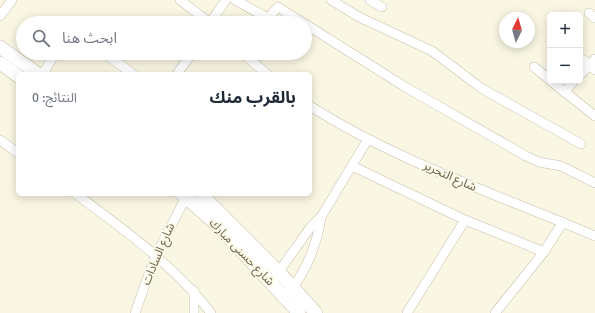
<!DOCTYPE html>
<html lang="ar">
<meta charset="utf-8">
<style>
:root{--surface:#fff;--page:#f6f6f7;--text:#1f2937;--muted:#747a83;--line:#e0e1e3}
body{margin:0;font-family:Signika,"Noto Sans Arabic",sans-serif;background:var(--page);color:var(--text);direction:rtl}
.controls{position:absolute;right:12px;top:12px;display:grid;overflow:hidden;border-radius:6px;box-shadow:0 2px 10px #0003}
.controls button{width:36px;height:36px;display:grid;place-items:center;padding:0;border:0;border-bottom:1px solid var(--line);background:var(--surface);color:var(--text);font:20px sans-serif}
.compass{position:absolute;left:499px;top:12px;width:36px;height:36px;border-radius:50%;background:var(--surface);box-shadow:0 2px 10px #0003;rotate:5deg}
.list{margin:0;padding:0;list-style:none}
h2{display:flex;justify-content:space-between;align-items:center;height:52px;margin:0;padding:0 16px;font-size:17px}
h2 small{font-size:13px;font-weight:400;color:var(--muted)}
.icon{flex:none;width:22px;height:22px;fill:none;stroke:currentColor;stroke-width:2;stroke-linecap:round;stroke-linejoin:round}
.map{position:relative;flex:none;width:595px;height:313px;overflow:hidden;direction:ltr}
.search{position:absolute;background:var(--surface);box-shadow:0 2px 10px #0003;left:16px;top:16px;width:296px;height:44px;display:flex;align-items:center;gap:10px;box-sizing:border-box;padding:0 14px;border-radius:22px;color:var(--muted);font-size:15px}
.panel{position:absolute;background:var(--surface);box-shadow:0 2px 10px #0003;left:16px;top:72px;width:296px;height:124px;border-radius:6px;direction:rtl}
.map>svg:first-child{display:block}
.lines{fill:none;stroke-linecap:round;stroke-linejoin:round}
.minor-casing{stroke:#c8c0ac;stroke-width:10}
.secondary-casing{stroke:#cbc1aa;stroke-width:14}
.minor{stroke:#fff;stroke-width:9}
.secondary{stroke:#fff;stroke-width:13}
.labels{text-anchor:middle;stroke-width:4;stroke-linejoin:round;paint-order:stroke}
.street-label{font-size:12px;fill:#6d614d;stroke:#fcfae9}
</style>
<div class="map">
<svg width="595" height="313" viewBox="0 0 595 313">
<rect width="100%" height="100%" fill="#f9f6e4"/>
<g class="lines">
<defs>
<g id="minor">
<path d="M180 0 210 23"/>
<path d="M235 0 268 18 278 7 303 23"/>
<path d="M331 0 359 17 432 51 481 88 581 144"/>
<path d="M370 0 382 7"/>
<path d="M589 13 595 18"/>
<path d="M0 16 12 0"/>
<path d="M210 23 226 0"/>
<path d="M305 24 407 88 526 156 539 162 561 166 595 183"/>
<path d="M104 53 133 74"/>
<path d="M242 53 267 74"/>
<path d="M580 57 595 70"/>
<path d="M534 67 550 80"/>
<path d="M43 74 55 53"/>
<path d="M177 74 192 53"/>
<path d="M580 75 595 59"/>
<path d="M551 81 595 116"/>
<path d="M564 92 574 81"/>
<path d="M310 106C398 162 499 195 595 236"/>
<path d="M0 140 18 153"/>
<path d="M352 166 465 220 544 252 495 313"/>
<path d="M76 194C121 227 177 268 211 313"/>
<path d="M544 252 563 222"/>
<path d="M275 277 310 228 321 217 368 139"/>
<path d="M290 292C307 269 317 245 321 217"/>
<path d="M135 313 155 257 186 197"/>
<path d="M194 313V291"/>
<path d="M407 313 465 220"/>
</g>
<g id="secondary">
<path d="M0 47 38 74"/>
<path d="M0 63 18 76"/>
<path d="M182 194 218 226 299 313"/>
<path d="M201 194 279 272 316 313"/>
</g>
</defs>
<use href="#minor" class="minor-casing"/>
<use href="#secondary" class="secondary-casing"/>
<use href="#minor" class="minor"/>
<use href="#secondary" class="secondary"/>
</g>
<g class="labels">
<g class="street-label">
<text transform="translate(450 176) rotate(24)" y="4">شارع التحرير</text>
<text transform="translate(242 252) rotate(46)" y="4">شارع حسنى مبارك</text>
<text transform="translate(158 254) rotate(-67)" y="4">شارع السادات</text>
</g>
</g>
</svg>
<div class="controls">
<button>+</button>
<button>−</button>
</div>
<svg class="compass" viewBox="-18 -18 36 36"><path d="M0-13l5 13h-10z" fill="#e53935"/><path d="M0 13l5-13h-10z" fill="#747a83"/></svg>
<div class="search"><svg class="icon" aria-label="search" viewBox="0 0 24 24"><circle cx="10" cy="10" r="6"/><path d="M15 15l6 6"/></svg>ابحث هنا</div>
<section class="panel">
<h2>بالقرب منك<small>النتائج: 0</small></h2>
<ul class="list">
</ul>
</section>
</div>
